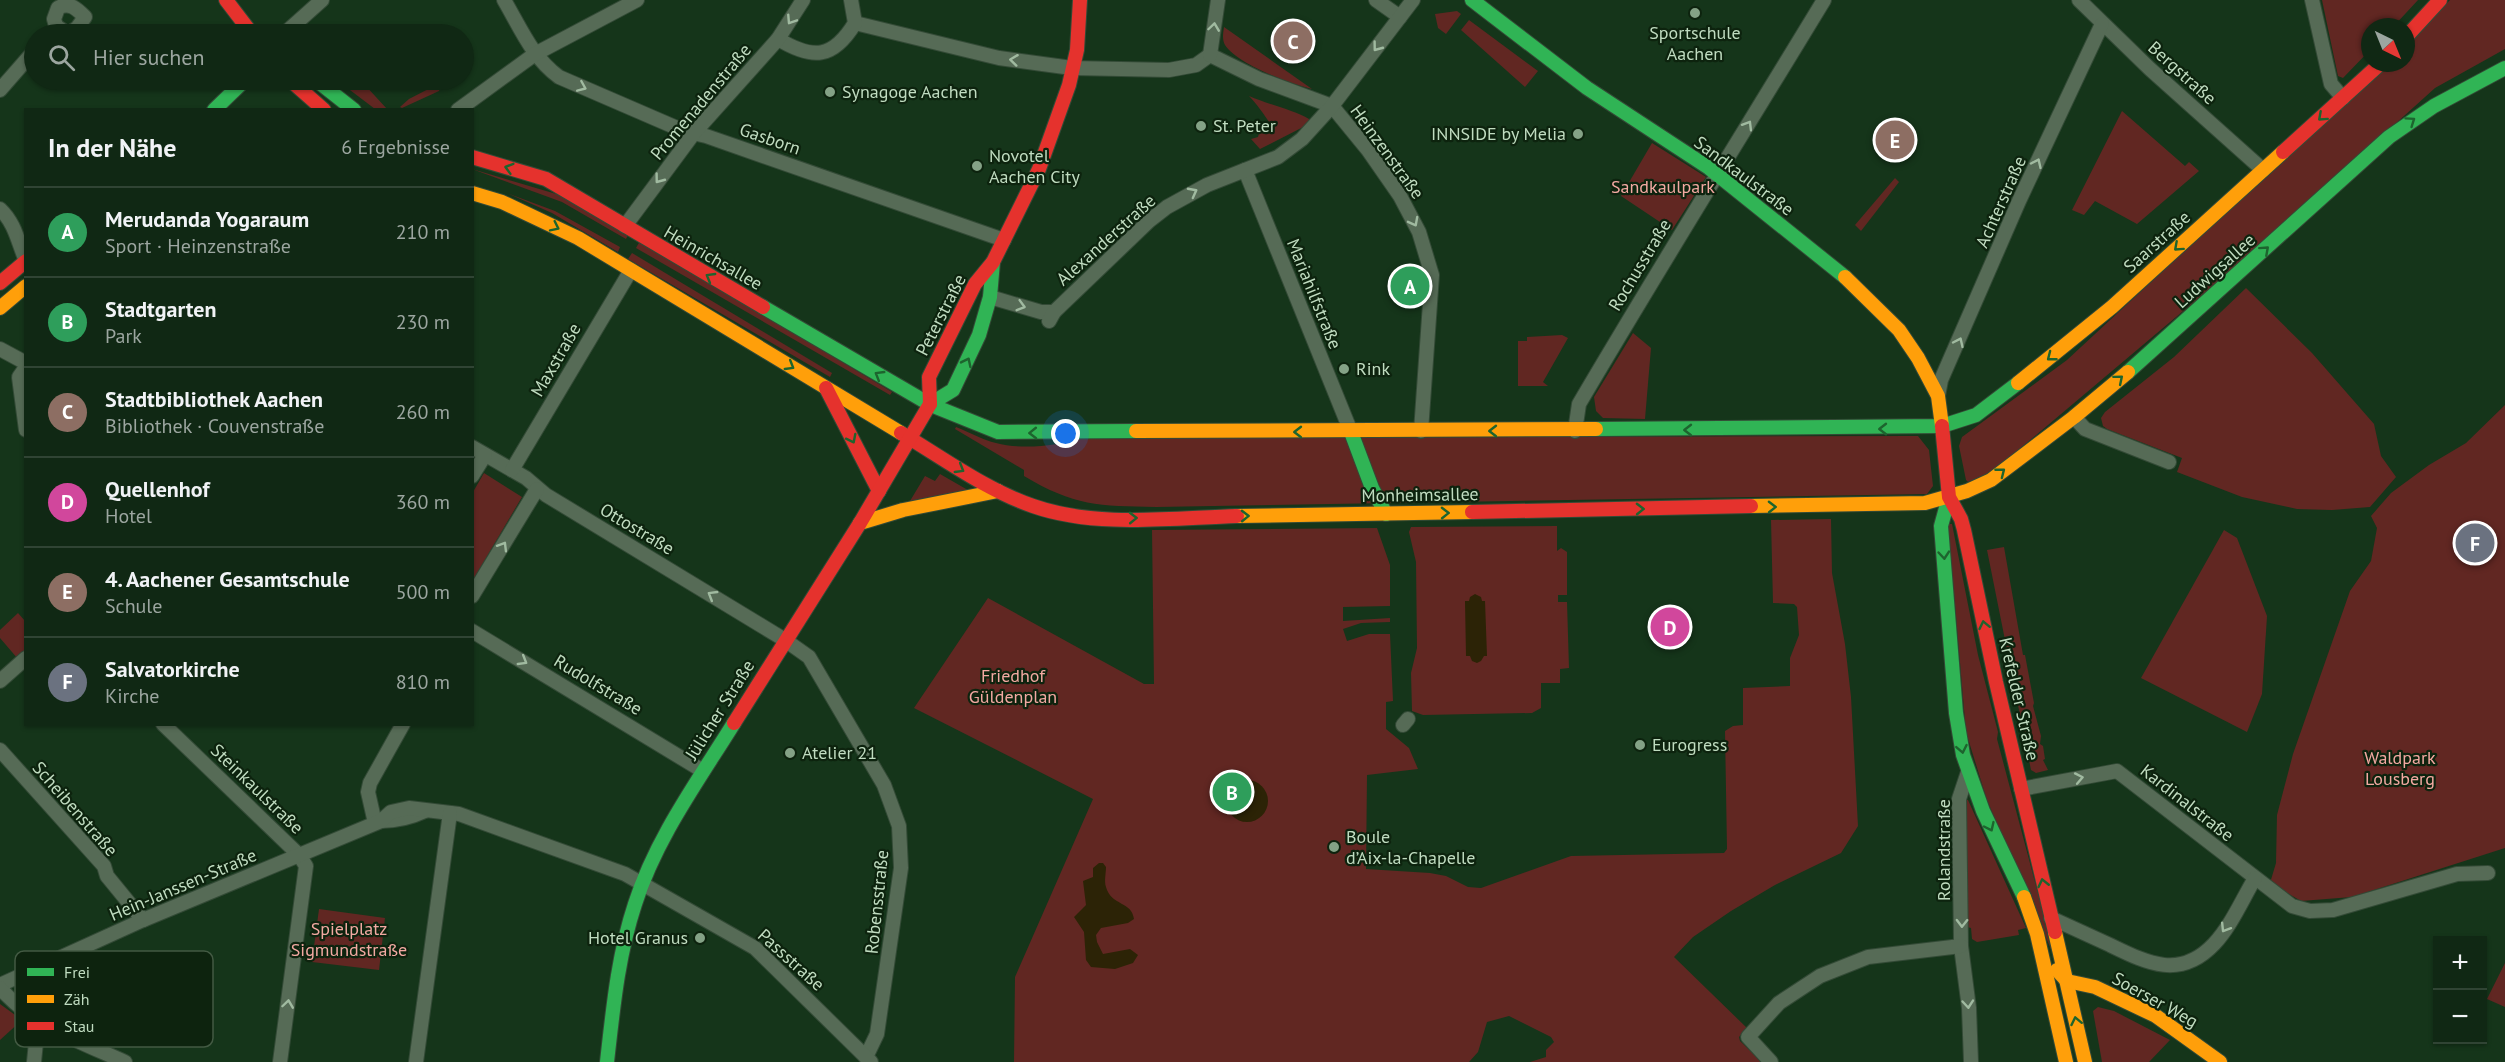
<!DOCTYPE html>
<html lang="de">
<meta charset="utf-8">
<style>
:root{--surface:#102814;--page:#1e3422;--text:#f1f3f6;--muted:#9ca6a0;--line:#304434;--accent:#d93025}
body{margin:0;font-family:"PT Sans",sans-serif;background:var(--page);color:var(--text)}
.controls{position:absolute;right:18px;bottom:18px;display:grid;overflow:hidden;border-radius:0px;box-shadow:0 2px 4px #0004}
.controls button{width:54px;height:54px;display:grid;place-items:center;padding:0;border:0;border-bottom:2px solid var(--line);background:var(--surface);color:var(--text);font:30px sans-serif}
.compass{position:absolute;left:2361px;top:18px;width:54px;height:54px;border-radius:50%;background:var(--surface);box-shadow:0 2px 4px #0004;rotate:137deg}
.you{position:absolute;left:1066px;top:434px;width:21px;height:21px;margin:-15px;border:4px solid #fff;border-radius:50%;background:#1a73e8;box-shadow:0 0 0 9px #1a73e833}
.badge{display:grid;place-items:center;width:39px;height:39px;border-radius:50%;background:var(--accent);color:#fff;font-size:20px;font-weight:700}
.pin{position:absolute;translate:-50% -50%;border:3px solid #fff;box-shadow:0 2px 6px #0006}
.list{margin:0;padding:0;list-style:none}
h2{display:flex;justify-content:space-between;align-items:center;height:78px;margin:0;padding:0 24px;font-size:26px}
h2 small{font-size:20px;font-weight:400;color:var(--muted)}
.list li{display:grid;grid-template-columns:39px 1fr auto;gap:18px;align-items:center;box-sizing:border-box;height:90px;padding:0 24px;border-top:2px solid var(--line)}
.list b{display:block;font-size:22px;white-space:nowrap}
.list p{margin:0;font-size:20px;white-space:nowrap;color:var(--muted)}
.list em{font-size:20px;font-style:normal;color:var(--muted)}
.icon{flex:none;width:33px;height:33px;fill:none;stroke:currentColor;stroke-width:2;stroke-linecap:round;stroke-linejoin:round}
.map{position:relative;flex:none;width:2505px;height:1062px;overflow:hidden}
.search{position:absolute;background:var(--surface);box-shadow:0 2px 4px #0004;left:24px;top:24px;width:450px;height:66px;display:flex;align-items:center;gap:15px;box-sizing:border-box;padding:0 21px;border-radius:33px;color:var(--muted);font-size:22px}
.panel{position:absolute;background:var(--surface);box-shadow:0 2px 4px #0004;left:24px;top:108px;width:450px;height:618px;border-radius:0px}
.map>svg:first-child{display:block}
.green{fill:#612722}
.water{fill:#2c2306}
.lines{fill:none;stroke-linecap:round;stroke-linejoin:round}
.street-casing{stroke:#334a36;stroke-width:16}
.fast-casing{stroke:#334a36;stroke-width:16}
.slow-casing{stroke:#334a36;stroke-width:16}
.jam-casing{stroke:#334a36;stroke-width:16}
.street{stroke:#566b56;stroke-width:14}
.fast{stroke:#30b455;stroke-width:14}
.slow{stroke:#ff9f0a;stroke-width:14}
.jam{stroke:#e5322d;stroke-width:14}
.oneway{stroke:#a0baa0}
.oneway2{stroke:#1d642e}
.poi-dot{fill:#84a286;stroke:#0d230e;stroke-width:2}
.labels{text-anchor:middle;stroke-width:4.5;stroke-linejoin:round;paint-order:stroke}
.poi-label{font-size:18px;fill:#c0dcc0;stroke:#0d230e;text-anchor:start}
.street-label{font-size:18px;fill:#c0dcc0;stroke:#0d230e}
.park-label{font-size:18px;fill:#f3a9a2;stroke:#0d230e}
.key{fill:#0d230e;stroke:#435a43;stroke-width:1.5}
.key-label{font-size:16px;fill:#c0dcc0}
</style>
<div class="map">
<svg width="2505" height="1062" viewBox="0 0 2505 1062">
<rect width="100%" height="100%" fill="#15351a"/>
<g class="green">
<path d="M2322 0H2418L2393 27H2370V50L2343 78 2338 76Z"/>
<path d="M2450 0H2505V49L2435 88 2259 247 1990 474 1968 482 1966 480 1959 446 1962 437 2067 360 2387 63H2406V46Z"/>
<path d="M1457 11 1461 14 1446 34 1438 28 1435 14Z"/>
<path d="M1469 20 1538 71 1525 87 1461 30Z"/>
<path d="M1224 27 1312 89C1291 84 1237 64 1225 45 1222 39 1223 34 1224 27Z"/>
<path d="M350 80H355L352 83 359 90 364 84 387 109H375L346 87V83Z"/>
<path d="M442 82 439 91 402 108 400 107 409 99Z"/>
<path d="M1249 96C1267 104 1294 110 1309 119V124L1260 149 1251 139 1258 137 1262 123H1270C1264 115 1258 105 1249 96Z"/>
<path d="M2122 111 2185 166 2189 162 2199 171 2137 224 2095 201 2084 215 2072 210Z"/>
<path d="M1652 143 1706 177 1672 230 1621 196Z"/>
<path d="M472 169 563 196 629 233 626 239 562 202Z"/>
<path d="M1895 178 1899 182 1861 231 1855 225Z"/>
<path d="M507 193 555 211 620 247 618 252 552 213Z"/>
<path d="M640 241 892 392 890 395 636 248Z"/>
<path d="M632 253 832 373 830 377 628 259Z"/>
<path d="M2246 288 2312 353 2374 424 2381 456 2396 477 2370 507 2332 510 2297 509 2242 497 2177 472 2182 458 2107 429 2103 426 2101 418 2105 412 2174 357Z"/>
<path d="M1633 333 1651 348 1645 419 1603 418 1596 411 1594 397Z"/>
<path d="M1562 335 1568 338 1543 382 1548 386H1518V341H1527V337Z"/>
<path d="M2505 405V848L2352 897 2301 901 2270 883 2276 863 2277 815 2293 754 2350 591 2371 561 2377 528 2371 516 2391 493 2429 465 2466 443Z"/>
<path d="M956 427C969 432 983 440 996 443 1022 450 1057 446 1082 438L1918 436 1929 450 1933 486 1927 494 1156 507C1099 506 1074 506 1024 476V470L955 429Z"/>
<path d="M484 473 522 497 473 580V492Z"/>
<path d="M940 474 973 493 907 506 925 476 935 481Z"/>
<path d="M1831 519 1832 573 1845 644 1851 697 1858 826 1841 853 1775 885 1731 911 1693 937 1674 957 1747 1028 1739 1037 1740 1041 1762 1062H1530L1546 1057V1050L1554 1042 1551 1037 1509 1016 1487 1022 1478 1052 1469 1062H1014L1015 977 1093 799 914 708 988 598 1144 684H1154L1152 530 1377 528 1390 565V606L1343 607V621L1390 618V622L1361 623 1343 629 1347 641 1369 634H1390L1393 701 1386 702V729L1409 748 1418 769 1367 775 1366 869 1430 873 1446 876 1468 887 1481 888 1571 856 1724 853 1727 849 1725 731 1733 726 1743 725V688L1790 686V658L1799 635 1797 607 1794 604 1773 603 1771 520Z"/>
<path d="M1948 524H1952L1978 655 1998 732 1997 739 2056 961 1987 800 1966 732Z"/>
<path d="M1557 526V551L1561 548 1567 552V595H1558V602H1567L1569 668 1560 669V683H1541V708L1532 713 1423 715 1412 711 1411 673 1417 648 1416 562 1409 532 1411 527Z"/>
<path d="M2224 530 2237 538 2267 616 2262 694 2247 732 2141 678Z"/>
<path d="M2004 547 2023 655H2025L2034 703 2033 706 2041 736 2040 744 2043 746 2045 759 2043 760 2048 770 2036 773 2031 770 1987 550Z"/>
<path d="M18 613 25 621V652L18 659 0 638V630Z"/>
<path d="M1965 799 1968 800 2026 928 2018 930 2019 935 1977 942 1972 939 1971 928 1967 927 1963 821Z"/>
<path d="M319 909 385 918 379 970 312 962Z"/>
<path d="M2505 963V1007L2487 999Z"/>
<path d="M0 1004 22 1020 0 1040Z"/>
<path d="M2098 1007 2114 1011 2170 1040 2149 1062H2102L2093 1011Z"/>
</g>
<g class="water">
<path d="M1475 594 1481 597 1482 601H1485L1487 656H1484L1481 661 1477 663 1472 661 1470 656H1466L1465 601H1469L1470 597Z"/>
<circle cx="1247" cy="801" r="21"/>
<path d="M1099 863H1103L1106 867C1106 873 1104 881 1106 887 1111 906 1132 901 1134 919L1128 923 1101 928 1096 935 1097 942 1103 954 1130 949 1138 955 1133 963 1115 969 1091 967 1086 960 1084 932 1074 917 1086 905 1083 881 1093 877V868Z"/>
</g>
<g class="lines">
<defs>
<g id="street">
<path d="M504 0C521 29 532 57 559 77L684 131 706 136 1004 240"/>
<path d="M1376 0 1400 17"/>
<path d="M2079 0 2150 69 2263 170"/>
<path d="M2312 0 2331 84 2343 98"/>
<path d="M855 23 999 58 1072 68 1169 70 1196 65 1210 55"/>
<path d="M68 34 56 26 54 19 58 8C69 1 77 9 85 17L77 28 68 34"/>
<path d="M284 34 322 0"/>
<path d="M778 39C813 60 833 59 855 23L851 0"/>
<path d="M1210 55 1259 79 1332 106 1368 150 1400 196 1419 232 1432 275 1421 431"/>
<path d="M1210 55 1218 0"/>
<path d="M0 90 34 51"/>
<path d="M458 110 535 54 637 0"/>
<path d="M1245 170 1351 432"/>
<path d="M0 209C15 223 18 242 26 261"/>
<path d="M625 226 694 133 778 39 803 0"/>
<path d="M990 297 1041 312H1054"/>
<path d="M1049 321 1054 312 1149 221 1167 207 1207 185 1278 157 1302 139 1332 106 1413 0"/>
<path d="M0 349 26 363"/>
<path d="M26 367 19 377 26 430"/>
<path d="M1938 396 1941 380 2019 201 2102 24"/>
<path d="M2074 417 2085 429 2169 462"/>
<path d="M1575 431 1579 404C1659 268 1742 135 1824 0"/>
<path d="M472 447 526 478 546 495 785 640 809 657 884 785 899 826 901 868 877 1034 866 1057"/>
<path d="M512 470 631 270"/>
<path d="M472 476 485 455"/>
<path d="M472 596 537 489"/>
<path d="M472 631 703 771"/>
<path d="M0 681 26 658"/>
<path d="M163 724 299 855 306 866 280 1062"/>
<path d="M1403 725 1408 719"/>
<path d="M0 750 104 866 107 876 143 920"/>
<path d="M1968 772 1959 799 1961 946 1969 1008 1971 1062"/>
<path d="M2021 789 2117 771 2292 906 2310 911 2333 910 2457 874 2488 873"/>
<path d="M381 821C397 821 410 818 425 811"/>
<path d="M375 823 368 792 370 783 403 724"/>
<path d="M2051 918C2071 927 2090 936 2110 945 2147 963 2180 980 2214 944 2231 926 2242 900 2255 878"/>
<path d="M0 985 143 920 381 821 391 812 409 808 459 814 625 874 755 948 871 1062"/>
<path d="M0 988C33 1026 81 1042 125 1062"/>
<path d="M34 1062 38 1022"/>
<path d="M416 1062 450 813"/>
<path d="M1771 1062 1748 1037 1779 1003 1820 976 1868 957 1961 946"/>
</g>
<g id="fast">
<path d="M1472 0 1587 88 1709 168 1845 277"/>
<path d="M316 80 354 110"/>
<path d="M214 110 245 80"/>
<path d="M763 307 931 405 998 432 1136 431"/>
<path d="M2128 372 2389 137 2434 106 2505 68"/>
<path d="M930 404 953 390 979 335 990 297 993 262"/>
<path d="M1596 429 1942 426 1976 415 2018 383"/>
<path d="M1351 432 1372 488 1386 514"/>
<path d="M1949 497 1941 526 1956 713 1963 755 1983 811 2024 897"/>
<path d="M607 1062C613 1009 618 955 635 904 656 838 698 781 734 723"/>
</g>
<g id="slow">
<path d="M472 193 502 202 578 238 901 433"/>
<path d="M1845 277 1899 330 1918 358 1938 396 1942 426"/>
<path d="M0 308 26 286"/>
<path d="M2018 383 2112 307 2283 152"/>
<path d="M1136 431 1596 429"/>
<path d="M1751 506 1925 503 1967 491 1991 480 2074 417 2128 372"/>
<path d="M1237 516 1472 512"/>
<path d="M860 523 903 510 998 491"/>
<path d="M2024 897 2037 934 2066 1062"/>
<path d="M2055 932 2085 1062"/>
<path d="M2057 970 2067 981 2095 987 2156 1016 2220 1062"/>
</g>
<g id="jam">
<path d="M226 0 252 34"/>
<path d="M2406 37 2440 0"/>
<path d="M290 80 324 110"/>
<path d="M2283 152 2381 63"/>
<path d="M472 157 546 179 763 307"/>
<path d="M0 283 26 261"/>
<path d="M826 388 879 491"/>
<path d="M930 404 929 377 975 284 993 262 1039 169 1069 85 1077 50 1080 0"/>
<path d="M1942 426 1949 497 1961 519 1964 530 1996 682 2055 932"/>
<path d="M901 433C943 458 986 490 1033 506 1096 528 1171 518 1237 516"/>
<path d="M1472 512 1751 506"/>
<path d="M734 723 860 523 930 404"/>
</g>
</defs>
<use href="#street" class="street-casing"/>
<use href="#fast" class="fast-casing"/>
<use href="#slow" class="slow-casing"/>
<use href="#jam" class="jam-casing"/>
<use href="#street" class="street"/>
<use href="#fast" class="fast"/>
<use href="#slow" class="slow"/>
<use href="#jam" class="jam"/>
</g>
<defs><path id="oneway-chevron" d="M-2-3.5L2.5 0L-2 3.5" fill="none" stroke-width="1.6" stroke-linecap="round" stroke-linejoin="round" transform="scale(1.5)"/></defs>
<g class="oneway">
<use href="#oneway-chevron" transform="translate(791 20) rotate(123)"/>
<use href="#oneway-chevron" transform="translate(1214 27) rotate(-82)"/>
<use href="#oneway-chevron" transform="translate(1377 47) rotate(127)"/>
<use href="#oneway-chevron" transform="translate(1014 60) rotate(-173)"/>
<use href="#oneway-chevron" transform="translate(582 87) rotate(23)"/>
<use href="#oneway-chevron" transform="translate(1748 125) rotate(-59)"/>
<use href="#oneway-chevron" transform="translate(2037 163) rotate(-65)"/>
<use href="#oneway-chevron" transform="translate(659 179) rotate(127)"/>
<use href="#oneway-chevron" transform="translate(1193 192) rotate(-28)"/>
<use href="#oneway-chevron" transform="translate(1414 222) rotate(62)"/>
<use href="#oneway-chevron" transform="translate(1021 306) rotate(16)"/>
<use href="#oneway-chevron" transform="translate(1959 342) rotate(-65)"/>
<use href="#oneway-chevron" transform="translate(503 546) rotate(-59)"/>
<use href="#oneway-chevron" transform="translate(712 595) rotate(-149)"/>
<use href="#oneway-chevron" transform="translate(523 661) rotate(31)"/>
<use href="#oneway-chevron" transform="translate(2079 778) rotate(-11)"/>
<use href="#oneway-chevron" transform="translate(1962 923) rotate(91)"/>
<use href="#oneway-chevron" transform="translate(2225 928) rotate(122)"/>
<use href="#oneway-chevron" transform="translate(288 1004) rotate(-82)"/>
<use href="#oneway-chevron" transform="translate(1968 1004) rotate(85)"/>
</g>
<g class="oneway2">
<use href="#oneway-chevron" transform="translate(2322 117) rotate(138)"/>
<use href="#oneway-chevron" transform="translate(2411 121) rotate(-35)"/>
<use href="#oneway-chevron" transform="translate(509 168) rotate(-164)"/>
<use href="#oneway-chevron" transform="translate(555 227) rotate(26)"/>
<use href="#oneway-chevron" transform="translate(2178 247) rotate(138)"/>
<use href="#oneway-chevron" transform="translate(2265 250) rotate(-42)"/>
<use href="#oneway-chevron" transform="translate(710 277) rotate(-150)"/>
<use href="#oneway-chevron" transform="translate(2051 357) rotate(142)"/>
<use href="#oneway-chevron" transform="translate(967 362) rotate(-64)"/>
<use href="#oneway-chevron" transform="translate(790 366) rotate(31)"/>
<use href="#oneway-chevron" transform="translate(879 375) rotate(-149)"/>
<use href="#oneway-chevron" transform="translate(2119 379) rotate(-40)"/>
<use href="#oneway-chevron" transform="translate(1883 429) rotate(180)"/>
<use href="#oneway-chevron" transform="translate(1688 430) rotate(180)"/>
<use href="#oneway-chevron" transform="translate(1493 431) rotate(180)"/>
<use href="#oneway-chevron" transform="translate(1298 432) rotate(180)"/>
<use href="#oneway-chevron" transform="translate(1033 433) rotate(179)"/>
<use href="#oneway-chevron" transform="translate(852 439) rotate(63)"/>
<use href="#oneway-chevron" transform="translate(960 469) rotate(31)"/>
<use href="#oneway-chevron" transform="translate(2001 472) rotate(-38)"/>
<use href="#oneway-chevron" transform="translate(1772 507) rotate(-1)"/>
<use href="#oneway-chevron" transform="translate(1640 509) rotate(-1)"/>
<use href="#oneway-chevron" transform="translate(1445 513) rotate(-1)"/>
<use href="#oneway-chevron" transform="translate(1245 516) rotate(-1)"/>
<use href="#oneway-chevron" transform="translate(1133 518) rotate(-1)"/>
<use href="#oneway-chevron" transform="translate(1944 555) rotate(85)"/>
<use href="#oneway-chevron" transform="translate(1984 625) rotate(-102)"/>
<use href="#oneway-chevron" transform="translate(1962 749) rotate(79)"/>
<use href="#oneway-chevron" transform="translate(1990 827) rotate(65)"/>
<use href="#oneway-chevron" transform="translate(2043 883) rotate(-103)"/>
<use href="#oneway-chevron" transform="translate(2076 1021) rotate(-102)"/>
</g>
<g class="poi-dot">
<circle cx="1695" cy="13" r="6"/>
<circle cx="830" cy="92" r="6"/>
<circle cx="1201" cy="126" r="6"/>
<circle cx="1578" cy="134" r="6"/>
<circle cx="977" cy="166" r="6"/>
<circle cx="1344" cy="369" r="6"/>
<circle cx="1640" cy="745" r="6"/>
<circle cx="790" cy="753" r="6"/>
<circle cx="1334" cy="847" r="6"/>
<circle cx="700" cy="938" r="6"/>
</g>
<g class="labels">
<g class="poi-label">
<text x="1695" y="39" text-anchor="middle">Sportschule<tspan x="1695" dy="21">Aachen</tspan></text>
<text x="842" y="98">Synagoge Aachen</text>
<text x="1213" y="132">St. Peter</text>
<text x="1566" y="140" text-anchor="end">INNSIDE by Melia</text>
<text x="989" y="162">Novotel<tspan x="989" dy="21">Aachen City</tspan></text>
<text x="1356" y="375">Rink</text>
<text x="1652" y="751">Eurogress</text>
<text x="802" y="759">Atelier 21</text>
<text x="1346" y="843">Boule<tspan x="1346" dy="21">d’Aix-la-Chapelle</tspan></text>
<text x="688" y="944" text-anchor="end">Hotel Granus</text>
</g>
<g class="street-label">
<text transform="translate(2182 73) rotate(42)" y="6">Bergstraße</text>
<text transform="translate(701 102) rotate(-50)" y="6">Promenadenstraße</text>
<text transform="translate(770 139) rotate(19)" y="6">Gasborn</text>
<text transform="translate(1387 152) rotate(54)" y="6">Heinzenstraße</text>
<text transform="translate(1744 176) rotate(37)" y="6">Sandkaulstraße</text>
<text transform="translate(2001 202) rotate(-66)" y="6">Achterstraße</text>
<text transform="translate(1106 240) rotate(-42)" y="6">Alexanderstraße</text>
<text transform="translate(2157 242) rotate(-42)" y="6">Saarstraße</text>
<text transform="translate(713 258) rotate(30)" y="6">Heinrichsallee</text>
<text transform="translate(1640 265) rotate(-59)" y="6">Rochusstraße</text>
<text transform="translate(2215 271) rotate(-42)" y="6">Ludwigsallee</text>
<text transform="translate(1314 294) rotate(68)" y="6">Mariahilfstraße</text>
<text transform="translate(941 315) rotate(-63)" y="6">Peterstraße</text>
<text transform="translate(556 360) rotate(-60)" y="6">Maxstraße</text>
<text transform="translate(1420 495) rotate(-1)" y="6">Monheimsallee</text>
<text transform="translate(637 529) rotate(31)" y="6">Ottostraße</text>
<text transform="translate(598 685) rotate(31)" y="6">Rudolfstraße</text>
<text transform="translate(2019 699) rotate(77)" y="6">Krefelder Straße</text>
<text transform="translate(720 710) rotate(-58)" y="6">Jülicher Straße</text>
<text transform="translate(257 789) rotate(44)" y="6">Steinkaulstraße</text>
<text transform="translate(2187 803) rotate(38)" y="6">Kardinalstraße</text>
<text transform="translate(75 809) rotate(49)" y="6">Scheibenstraße</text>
<text transform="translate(1944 850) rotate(-90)" y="6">Rolandstraße</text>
<text transform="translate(183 885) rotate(-23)" y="6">Hein-Janssen-Straße</text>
<text transform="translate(877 902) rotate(-84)" y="6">Robensstraße</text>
<text transform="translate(791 960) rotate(42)" y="6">Passstraße</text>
<text transform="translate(2155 1000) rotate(29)" y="6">Soerser Weg</text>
</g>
<g class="park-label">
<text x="1663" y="193">Sandkaulpark</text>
<text x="1013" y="682">Friedhof<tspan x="1013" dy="21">Güldenplan</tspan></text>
<text x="2400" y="764">Waldpark<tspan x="2400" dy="21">Lousberg</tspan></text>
<text x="349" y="935">Spielplatz<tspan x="349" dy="21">Sigmundstraße</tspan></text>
</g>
</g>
<rect x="15" y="951" width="198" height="96" rx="9" class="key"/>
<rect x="27" y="968" width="27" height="8" fill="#30b455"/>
<rect x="27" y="995" width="27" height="8" fill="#ff9f0a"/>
<rect x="27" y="1022" width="27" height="8" fill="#e5322d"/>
<g class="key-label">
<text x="64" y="978">Frei</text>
<text x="64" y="1005">Zäh</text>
<text x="64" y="1032">Stau</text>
</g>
</svg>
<div class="controls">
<button>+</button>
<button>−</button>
</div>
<svg class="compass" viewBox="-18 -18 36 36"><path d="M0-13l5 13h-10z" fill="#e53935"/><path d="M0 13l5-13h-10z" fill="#9ca6a0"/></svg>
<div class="you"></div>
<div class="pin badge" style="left:1410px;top:286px;background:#2e9e5b">A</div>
<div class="pin badge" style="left:1232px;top:792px;background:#2e9e5b">B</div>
<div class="pin badge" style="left:1293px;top:41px;background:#8d6e63">C</div>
<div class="pin badge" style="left:1670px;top:627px;background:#d1479c">D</div>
<div class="pin badge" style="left:1895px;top:140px;background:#8d6e63">E</div>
<div class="pin badge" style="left:2475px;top:543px;background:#6b7280">F</div>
<div class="search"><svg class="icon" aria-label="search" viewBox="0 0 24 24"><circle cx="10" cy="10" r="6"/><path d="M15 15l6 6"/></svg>Hier suchen</div>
<section class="panel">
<h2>In der Nähe<small>6 Ergebnisse</small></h2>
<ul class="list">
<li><span class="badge" style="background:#2e9e5b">A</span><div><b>Merudanda Yogaraum</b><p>Sport · Heinzenstraße</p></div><em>210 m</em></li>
<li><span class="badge" style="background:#2e9e5b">B</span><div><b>Stadtgarten</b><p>Park</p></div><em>230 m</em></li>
<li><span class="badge" style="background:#8d6e63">C</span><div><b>Stadtbibliothek Aachen</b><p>Bibliothek · Couvenstraße</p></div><em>260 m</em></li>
<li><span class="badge" style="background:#d1479c">D</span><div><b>Quellenhof</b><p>Hotel</p></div><em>360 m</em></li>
<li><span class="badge" style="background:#8d6e63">E</span><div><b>4. Aachener Gesamtschule</b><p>Schule</p></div><em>500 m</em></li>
<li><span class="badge" style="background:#6b7280">F</span><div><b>Salvatorkirche</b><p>Kirche</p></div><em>810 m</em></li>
</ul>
</section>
</div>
